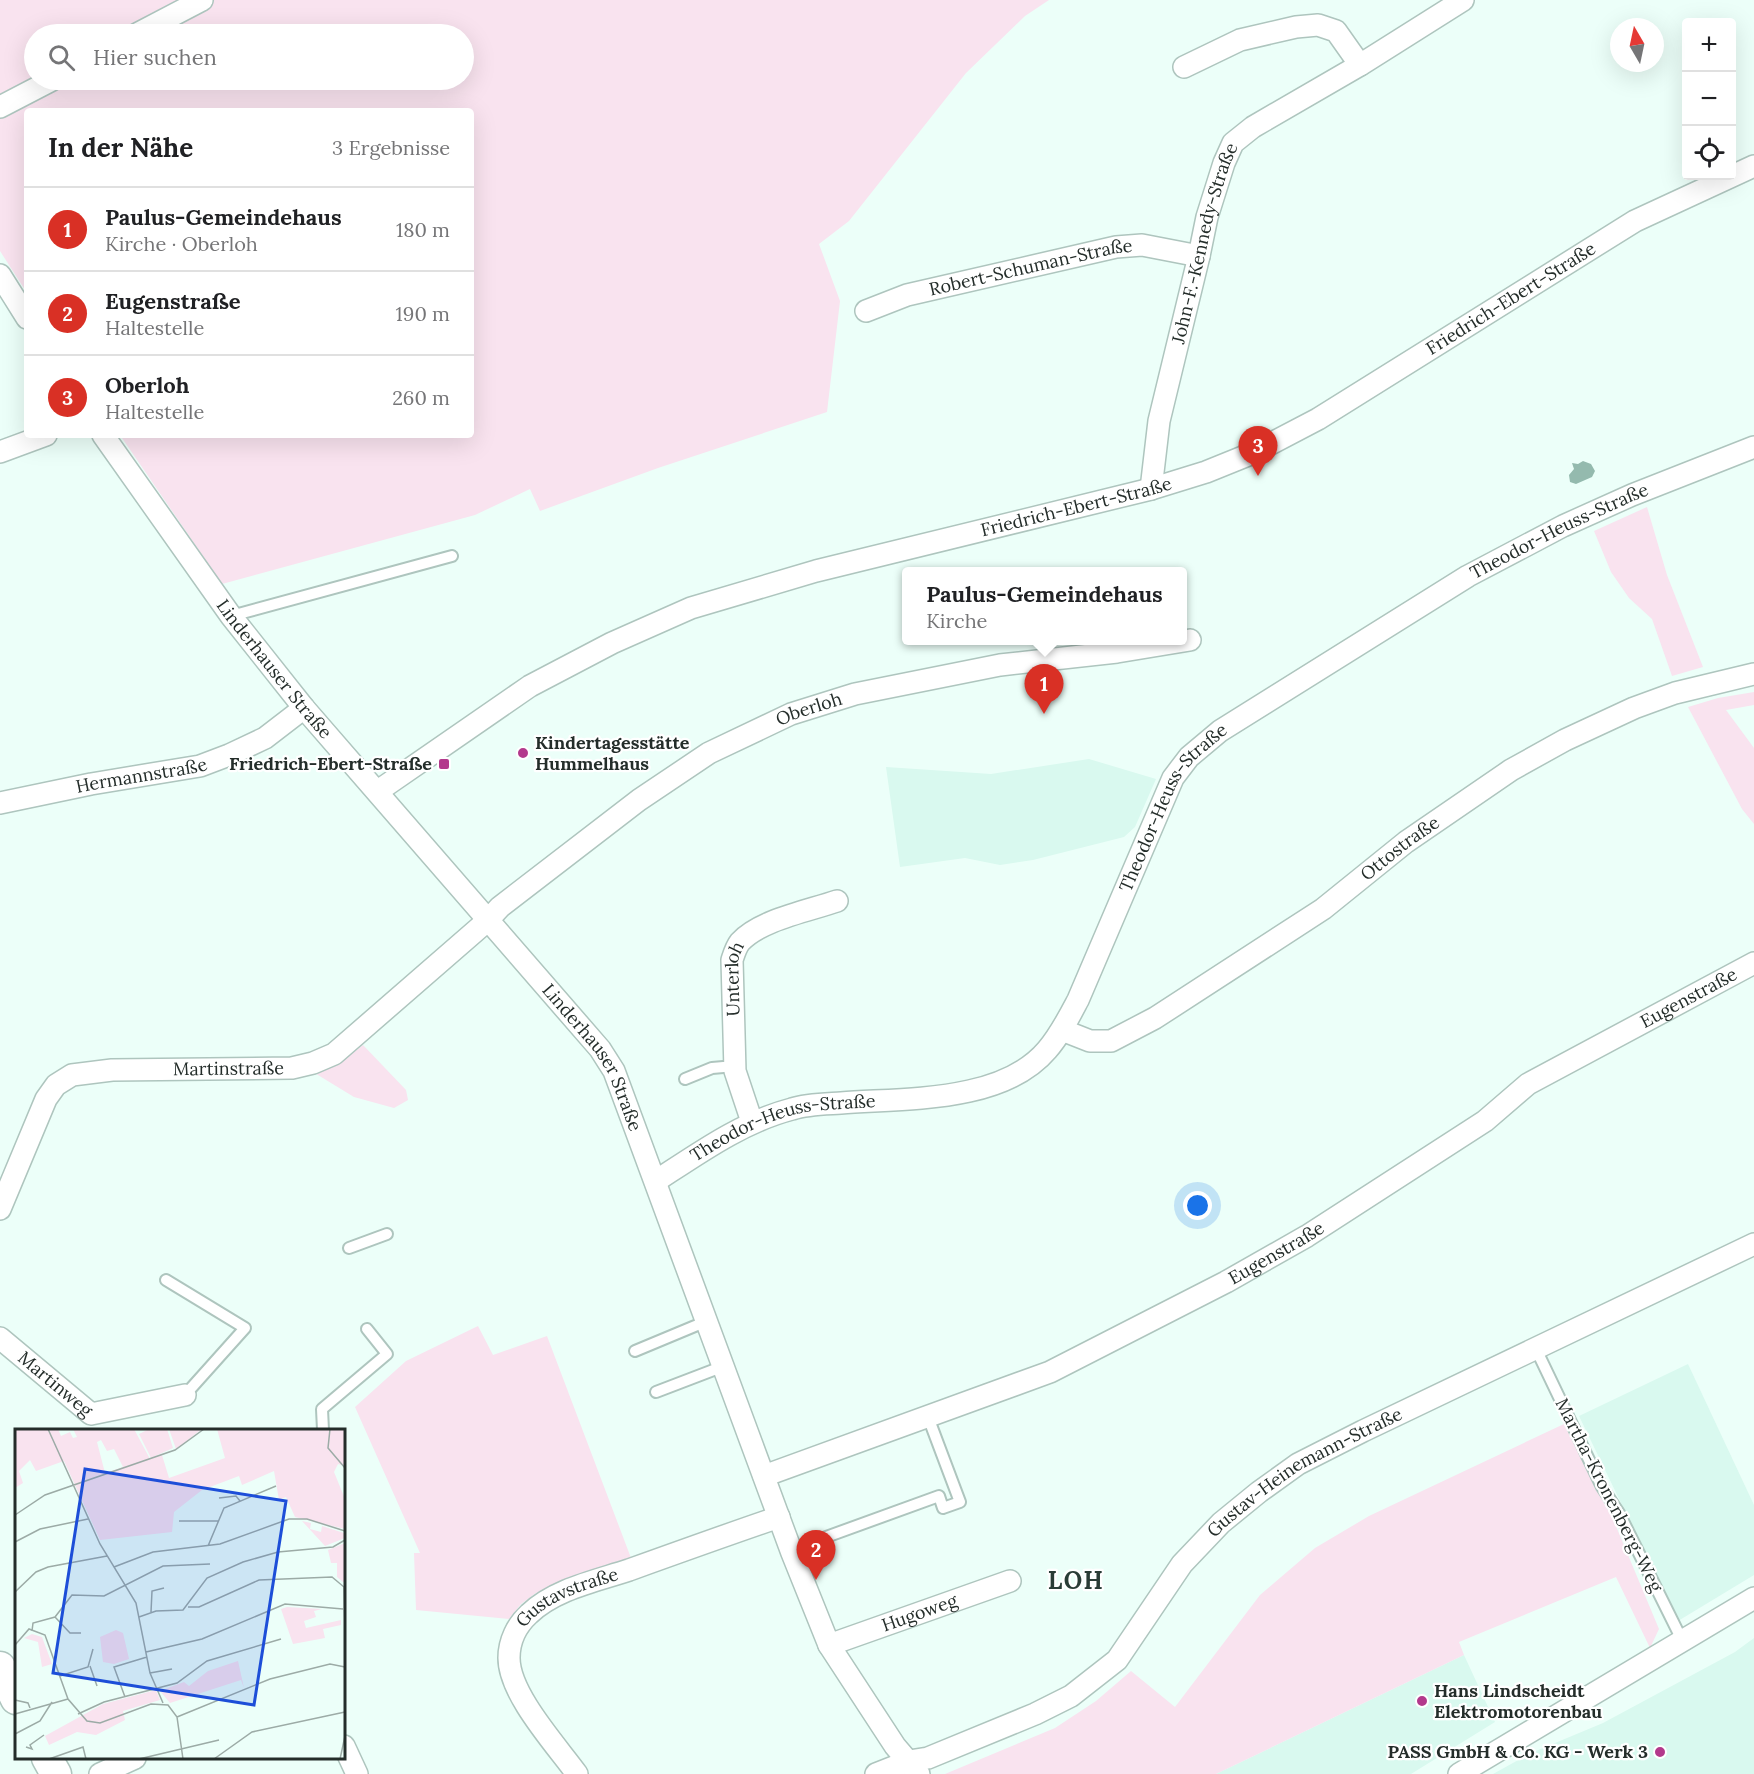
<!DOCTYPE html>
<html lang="de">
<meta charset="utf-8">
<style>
:root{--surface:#fff;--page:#f2f2f2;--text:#202124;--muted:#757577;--line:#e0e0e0;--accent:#d93025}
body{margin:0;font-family:Lora,serif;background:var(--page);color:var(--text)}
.controls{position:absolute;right:18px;top:18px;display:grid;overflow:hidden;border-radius:6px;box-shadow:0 6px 24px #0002}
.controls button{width:54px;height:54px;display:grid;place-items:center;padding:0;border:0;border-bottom:2px solid var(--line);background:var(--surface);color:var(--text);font:30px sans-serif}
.compass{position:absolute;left:1610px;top:18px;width:54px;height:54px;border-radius:50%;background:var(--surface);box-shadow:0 6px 24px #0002;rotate:351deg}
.you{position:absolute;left:1198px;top:1206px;width:21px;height:21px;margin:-15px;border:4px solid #fff;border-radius:50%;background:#1a73e8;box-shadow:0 0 0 9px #1a73e833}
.badge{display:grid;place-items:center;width:39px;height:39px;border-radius:50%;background:var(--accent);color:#fff;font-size:20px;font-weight:700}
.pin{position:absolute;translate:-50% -50px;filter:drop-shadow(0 2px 3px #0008)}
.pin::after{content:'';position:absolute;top:32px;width:21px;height:18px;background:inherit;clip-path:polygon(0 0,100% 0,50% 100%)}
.popup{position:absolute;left:902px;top:567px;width:285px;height:78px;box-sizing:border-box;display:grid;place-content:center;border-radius:6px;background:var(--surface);filter:drop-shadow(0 2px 4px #0005);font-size:20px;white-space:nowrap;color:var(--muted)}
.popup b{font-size:22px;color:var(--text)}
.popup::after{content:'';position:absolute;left:50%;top:100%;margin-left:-12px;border:12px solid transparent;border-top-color:var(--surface)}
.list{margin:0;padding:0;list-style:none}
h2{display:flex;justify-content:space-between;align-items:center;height:78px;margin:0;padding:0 24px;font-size:26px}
h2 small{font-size:20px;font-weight:400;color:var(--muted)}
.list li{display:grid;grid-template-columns:39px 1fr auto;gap:18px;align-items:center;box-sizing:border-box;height:84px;padding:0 24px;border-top:2px solid var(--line)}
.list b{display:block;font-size:22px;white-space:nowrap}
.list p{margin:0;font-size:20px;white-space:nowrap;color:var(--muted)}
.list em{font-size:20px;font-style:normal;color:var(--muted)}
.icon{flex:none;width:33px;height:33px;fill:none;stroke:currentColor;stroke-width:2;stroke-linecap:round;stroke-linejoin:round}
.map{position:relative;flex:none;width:1754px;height:1774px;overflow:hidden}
.search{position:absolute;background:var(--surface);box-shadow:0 6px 24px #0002;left:24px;top:24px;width:450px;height:66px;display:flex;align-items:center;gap:15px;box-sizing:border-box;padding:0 21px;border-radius:33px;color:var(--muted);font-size:22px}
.panel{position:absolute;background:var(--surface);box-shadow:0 6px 24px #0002;left:24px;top:108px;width:450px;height:330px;border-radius:6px}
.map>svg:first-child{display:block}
.built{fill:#d9f9ef}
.green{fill:#f9e3ef;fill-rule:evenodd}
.water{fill:#94baae}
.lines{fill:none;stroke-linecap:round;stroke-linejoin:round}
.lane-casing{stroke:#aec5be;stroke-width:14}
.street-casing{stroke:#aec5be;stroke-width:24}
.secondary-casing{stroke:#aec5be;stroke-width:33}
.lane{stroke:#fff;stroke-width:10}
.street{stroke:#fff;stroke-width:21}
.secondary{stroke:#fff;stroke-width:30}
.poi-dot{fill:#b3398c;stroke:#fff;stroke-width:2}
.labels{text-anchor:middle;stroke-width:4.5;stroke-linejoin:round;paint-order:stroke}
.street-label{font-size:18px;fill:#242d2a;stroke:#fff}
.poi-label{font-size:18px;font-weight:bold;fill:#242d2a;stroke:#fff;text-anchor:start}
.district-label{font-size:24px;font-weight:bold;letter-spacing:1.5px;fill:#293c36;stroke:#fff}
.inset-road{fill:none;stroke:#9caba6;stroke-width:1.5}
.view{fill:#1d4ed8;fill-opacity:0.15;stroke:#1d4ed8;stroke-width:3}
.inset-edge{fill:none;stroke:#242d2a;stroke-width:3}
</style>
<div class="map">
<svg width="1754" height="1774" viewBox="0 0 1754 1774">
<rect width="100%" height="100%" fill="#ecfff9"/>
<g class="built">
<path d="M1089 759 1156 779 1135 827 1124 837 1033 860 1000 865 965 858 900 867 886 767 991 774Z"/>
<path d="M1688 1364 1754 1505V1575L1678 1621 1579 1416Z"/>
<path d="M1754 1638V1774H1493L1531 1753 1603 1723 1735 1652Z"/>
<path d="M1464 1655 1495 1722 1411 1774H1216Z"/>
</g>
<g class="green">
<path d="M0 0H176L179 6 190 0H1049L1025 16 966 73 849 221 819 244 840 301 827 412 658 468 540 511 530 489 475 515 222 584 120 435H471V111H27V293L0 251ZM34 34H464V80H34Z"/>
<path d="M1647 507 1667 575 1703 667 1672 676 1652 619 1629 598 1611 572 1594 531Z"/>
<path d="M1754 692V705L1726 710 1754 748V824L1742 809 1688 707 1718 698Z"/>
<path d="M363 1045 406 1090 408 1100 394 1108 354 1097 313 1072 341 1062Z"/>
<path d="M478 1326 493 1355 547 1336 631 1558 536 1593 521 1604 509 1619 416 1610 414 1553H420L355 1407 406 1361Z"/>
<path d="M1564 1424 1597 1491 1613 1519 1659 1629 1650 1648 1616 1577 1459 1642 1464 1655 1216 1774H945L1055 1728 1096 1701 1131 1671 1175 1707 1260 1595 1315 1548 1369 1516Z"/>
</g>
<path class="water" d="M1583 461 1591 464 1595 471 1592 477 1576 484 1570 482 1569 475 1574 469 1572 463 1578 464Z"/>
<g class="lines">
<defs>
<g id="lane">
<path d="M231 616 452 556"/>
<path d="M685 1079 712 1068 735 1066"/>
<path d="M349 1248 387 1234"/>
<path d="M166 1280 245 1328 185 1395"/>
<path d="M1536 1349 1602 1487 1619 1513 1683 1642"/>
<path d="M635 1351 707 1321"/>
<path d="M656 1392 724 1366"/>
<path d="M323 1430 322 1409 387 1354 367 1329"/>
<path d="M815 1541 939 1496 943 1508 960 1502 928 1417"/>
</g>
<g id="street">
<path d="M137 34 202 0"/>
<path d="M1184 67 1240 40 1296 27 1318 25 1336 31 1360 65"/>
<path d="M0 107 52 80"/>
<path d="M0 275 27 318"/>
<path id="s1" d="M866 311 907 295 1116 247 1142 245 1199 256"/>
<path id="s2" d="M103 435 231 616 304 708 600 1049 614 1071 792 1553 829 1645 895 1746 919 1774"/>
<path d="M0 452 46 435"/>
<path id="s3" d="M1151 489 1159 421 1199 256 1207 217 1224 163 1233 143 1253 127 1360 65 1463 0"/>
<path id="s4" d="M378 791 530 686 612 643 691 608 816 571 1151 489 1206 472 1253 453 1318 419 1635 221 1754 166"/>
<path id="s5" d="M0 803 91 784 200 766 229 755 265 738 304 708"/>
<path id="s6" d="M1062 1030 1090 1041H1111L1155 1018 1323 909 1406 842 1511 770 1565 740 1634 708 1675 693 1754 674"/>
<path id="s7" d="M752 1122 735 1071 732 960C734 954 736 947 740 942 760 920 808 911 837 901"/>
<path id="s8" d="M656 1181C699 1153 742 1122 792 1109 807 1104 825 1104 841 1103 905 1098 1002 1103 1047 1050 1060 1035 1069 1017 1078 1000L1173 778 1189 757 1220 731 1468 576 1563 526 1632 495 1754 447"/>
<path id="s9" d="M0 1209 46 1099 56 1085 72 1075 112 1070 292 1068 313 1063 334 1054 487 921 500 907 639 800 709 753 791 714 855 694 1000 665 1117 652 1190 640"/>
<path id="s10" d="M0 1338 91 1414 185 1395"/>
<path id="s11" d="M764 1476 1050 1372 1226 1282 1307 1236 1485 1121 1528 1084 1754 963"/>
<path id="s12" d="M829 1645 1010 1581"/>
<path d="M344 1746 357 1774"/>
<path d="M100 1774 135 1758"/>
<path id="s13" d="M577 1774C556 1745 509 1694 509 1658 509 1641 517 1625 529 1614 555 1589 596 1581 629 1570 679 1552 729 1534 779 1517"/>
<path id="s14" d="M876 1774 909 1761 928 1758 1035 1714 1071 1696 1117 1660 1182 1564 1221 1523 1259 1492 1298 1464 1363 1431 1754 1244"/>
<path d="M1459 1774 1754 1598"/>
</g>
<g id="secondary">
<path d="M0 1667 16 1699"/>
<path d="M47 1758 56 1774"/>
</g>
</defs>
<use href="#lane" class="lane-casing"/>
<use href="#street" class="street-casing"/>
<use href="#secondary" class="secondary-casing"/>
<use href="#lane" class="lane"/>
<use href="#street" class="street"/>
<use href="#secondary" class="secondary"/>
</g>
<g class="poi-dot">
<circle cx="523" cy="753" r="6"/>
<rect x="438" y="758" width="12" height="12" rx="3"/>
<circle cx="1422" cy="1701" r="6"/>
<circle cx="1660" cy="1752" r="6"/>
</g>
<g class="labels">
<g class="street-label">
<text dy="6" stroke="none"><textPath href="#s3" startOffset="252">John-F.-Kennedy-Straße</textPath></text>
<text dy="6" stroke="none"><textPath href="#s1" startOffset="171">Robert-Schuman-Straße</textPath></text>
<text dy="6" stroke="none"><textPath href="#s4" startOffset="1248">Friedrich-Ebert-Straße</textPath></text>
<text dy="6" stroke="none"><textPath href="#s4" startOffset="762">Friedrich-Ebert-Straße</textPath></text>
<text dy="6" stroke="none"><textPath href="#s8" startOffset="1184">Theodor-Heuss-Straße</textPath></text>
<text dy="6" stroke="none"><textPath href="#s2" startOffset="290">Linderhauser Straße</textPath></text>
<text dy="6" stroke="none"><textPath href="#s9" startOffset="1011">Oberloh</textPath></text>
<text dy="6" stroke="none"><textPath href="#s5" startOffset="144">Hermannstraße</textPath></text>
<text dy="6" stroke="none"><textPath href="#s8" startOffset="698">Theodor-Heuss-Straße</textPath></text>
<text dy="6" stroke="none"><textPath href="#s6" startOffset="399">Ottostraße</textPath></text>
<text dy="6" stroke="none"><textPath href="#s7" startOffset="146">Unterloh</textPath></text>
<text dy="6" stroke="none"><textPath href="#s11" startOffset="1046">Eugenstraße</textPath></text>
<text dy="6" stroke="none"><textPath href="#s2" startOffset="794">Linderhauser Straße</textPath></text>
<text dy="6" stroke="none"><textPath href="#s9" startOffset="312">Martinstraße</textPath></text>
<text dy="6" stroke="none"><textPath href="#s8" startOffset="141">Theodor-Heuss-Straße</textPath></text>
<text dy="6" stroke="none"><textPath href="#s11" startOffset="560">Eugenstraße</textPath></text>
<text dy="6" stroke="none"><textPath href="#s10" startOffset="72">Martinweg</textPath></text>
<text dy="6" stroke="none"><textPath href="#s14" startOffset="540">Gustav-Heinemann-Straße</textPath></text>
<text transform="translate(1609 1495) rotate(63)" y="6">Martha-Kronenberg-Weg</text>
<text dy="6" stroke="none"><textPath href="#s13" startOffset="228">Gustavstraße</textPath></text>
<text dy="6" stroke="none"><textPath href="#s12" startOffset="96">Hugoweg</textPath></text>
</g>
<g class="poi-label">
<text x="535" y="749">Kindertagesstätte<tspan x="535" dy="21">Hummelhaus</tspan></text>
<text x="432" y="770" text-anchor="end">Friedrich-Ebert-Straße</text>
<text x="1434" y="1697">Hans Lindscheidt<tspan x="1434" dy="21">Elektromotorenbau</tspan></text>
<text x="1648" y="1758" text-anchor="end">PASS GmbH &amp; Co. KG - Werk 3</text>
</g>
<g class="district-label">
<text x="1076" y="1589">LOH</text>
</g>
</g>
<g transform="translate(15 1429)">
<rect width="330" height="330" fill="#ecfff9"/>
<path d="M0 0H43L46 7 55 3 58 9 62 8 58 0H119L135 30 147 26 154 49 210 29 202 0H330V37L323 35 319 43 330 70V100L280 88 271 68 264 71 259 42 227 56 224 47 187 61 159 83 157 103 85 111 49 32 21 42 15 31 4 42 8 54 0 59ZM86 11 92 22 99 20 108 38 90 44 82 13ZM134 0H152L158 19 136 29 124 5ZM154 0H187L161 20ZM287 92 296 94 295 100 306 103 307 97 329 104 330 109 310 117ZM330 114V153H328L322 148V134H316L313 121ZM272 178 307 180 299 182 301 188 289 192 291 199 326 191V196L308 200 310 209 278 215 266 180ZM101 201 108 204 114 230 99 235 88 233 85 208ZM17 205 27 208 37 235 27 238 23 213 9 209ZM223 232 229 259 226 251 155 274 145 262 169 253 174 257 193 242ZM141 261 145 271 108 282 110 291 81 306 62 303 34 316 30 307 88 275Z" fill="#f9e3ef" fill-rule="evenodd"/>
<path class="inset-road" d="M33 0 85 115 121 174 135 244 148 274M315 0 313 19 330 39M204 69 221 67 225 72M0 86 30 66 160 21 189 0M164 92H203M0 113 25 100 73 90M193 117 209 79 261 57M99 138 138 123 205 115 274 90H292L330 102M0 163 21 143 33 138 92 127M173 178H184L244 151 317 148 329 158 330 200M136 183 137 162 149 159M40 188 55 204H66M124 188 141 182 168 181 192 149 228 133 263 123 318 118 330 111M17 202 18 194 40 188 57 166 89 167 148 137 195 135M0 216 14 200 30 206 53 270 72 292 85 294 136 275 153 276 162 288 168 330M131 223 187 210 270 175 328 180M75 237 82 257M135 244 157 240M45 247 73 238 78 220M110 268 99 238 132 228M0 271 13 274 15 279M0 285 53 270M63 285 89 273 162 254 192 232 266 210M162 288 255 250 315 235 330 238M0 305 25 292 37 273M11 318 17 320 15 316 29 306M34 330 68 318 71 330M124 330 204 311M199 330 237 303 330 283M325 330 330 307"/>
<path class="view" d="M70 40 271 72 239 276 38 244Z"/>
<rect width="330" height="330" class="inset-edge"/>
</g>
</svg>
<div class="controls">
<button>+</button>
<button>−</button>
<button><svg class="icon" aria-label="locate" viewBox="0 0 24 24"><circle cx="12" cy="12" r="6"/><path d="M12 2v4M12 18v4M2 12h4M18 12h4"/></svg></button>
</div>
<svg class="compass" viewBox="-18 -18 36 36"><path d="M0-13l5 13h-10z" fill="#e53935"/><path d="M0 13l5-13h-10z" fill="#757577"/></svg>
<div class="you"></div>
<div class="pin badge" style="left:1044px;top:714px">1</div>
<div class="popup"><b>Paulus-Gemeindehaus</b>Kirche</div>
<div class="pin badge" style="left:816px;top:1580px">2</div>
<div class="pin badge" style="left:1258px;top:476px">3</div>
<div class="search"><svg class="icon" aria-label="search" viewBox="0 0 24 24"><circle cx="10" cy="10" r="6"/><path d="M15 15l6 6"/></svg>Hier suchen</div>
<section class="panel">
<h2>In der Nähe<small>3 Ergebnisse</small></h2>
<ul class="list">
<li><span class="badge">1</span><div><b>Paulus-Gemeindehaus</b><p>Kirche · Oberloh</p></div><em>180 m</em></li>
<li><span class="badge">2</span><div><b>Eugenstraße</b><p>Haltestelle</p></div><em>190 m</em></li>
<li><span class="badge">3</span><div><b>Oberloh</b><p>Haltestelle</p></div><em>260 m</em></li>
</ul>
</section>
</div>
